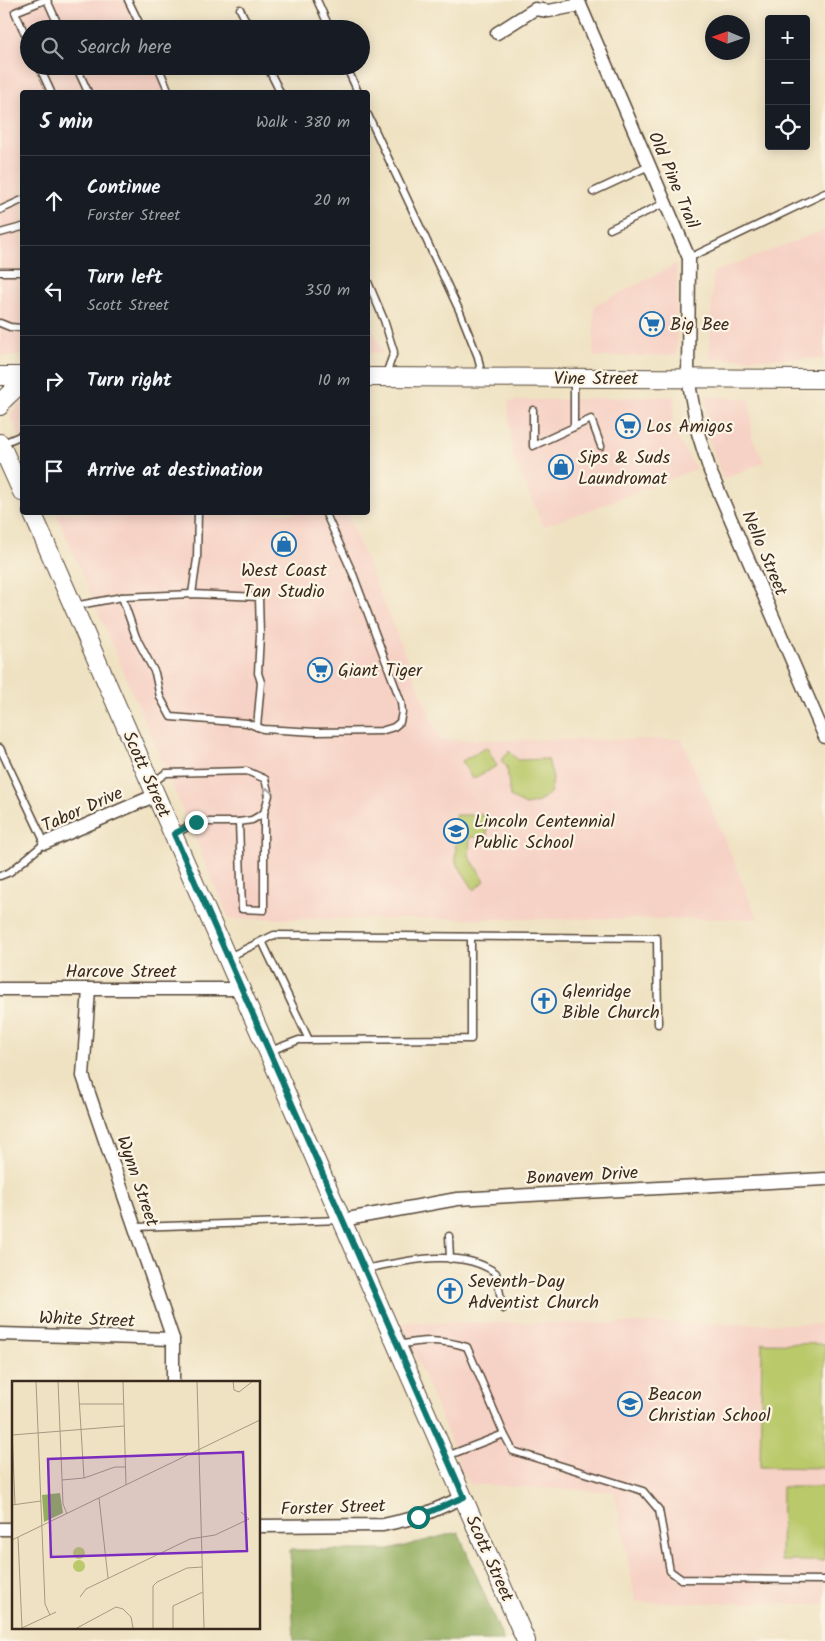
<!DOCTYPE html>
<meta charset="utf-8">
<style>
:root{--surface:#171b24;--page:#20242c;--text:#f1f3f6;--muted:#9ea1a6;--line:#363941}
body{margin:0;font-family:Kalam,sans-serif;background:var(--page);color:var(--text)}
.controls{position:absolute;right:15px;top:15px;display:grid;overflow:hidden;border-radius:5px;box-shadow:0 2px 12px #0003}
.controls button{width:45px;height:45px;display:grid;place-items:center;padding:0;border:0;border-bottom:1px solid var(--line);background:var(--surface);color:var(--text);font:25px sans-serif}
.compass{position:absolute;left:705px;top:15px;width:45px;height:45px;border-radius:50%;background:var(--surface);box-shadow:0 2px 12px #0003;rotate:272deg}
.stop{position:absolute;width:15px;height:15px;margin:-11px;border:4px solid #0f766e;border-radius:50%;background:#fff}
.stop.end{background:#0f766e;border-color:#fff;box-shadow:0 1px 5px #0008}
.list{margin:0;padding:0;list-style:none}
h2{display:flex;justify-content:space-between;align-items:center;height:65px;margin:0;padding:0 20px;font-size:21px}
h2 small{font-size:16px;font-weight:400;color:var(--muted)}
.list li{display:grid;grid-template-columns:32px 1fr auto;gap:15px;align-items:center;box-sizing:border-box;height:90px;padding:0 20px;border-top:1px solid var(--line)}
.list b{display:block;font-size:19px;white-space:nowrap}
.list p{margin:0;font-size:16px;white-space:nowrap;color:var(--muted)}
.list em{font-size:16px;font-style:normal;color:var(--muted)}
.icon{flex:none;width:28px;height:28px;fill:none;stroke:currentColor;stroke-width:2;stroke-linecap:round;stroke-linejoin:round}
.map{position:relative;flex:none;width:825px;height:1641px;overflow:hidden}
.search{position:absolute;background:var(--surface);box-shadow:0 2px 12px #0003;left:20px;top:20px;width:350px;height:55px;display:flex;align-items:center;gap:12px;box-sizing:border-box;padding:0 18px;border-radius:28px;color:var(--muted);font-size:19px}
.panel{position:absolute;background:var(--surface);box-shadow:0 2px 12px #0003;left:20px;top:90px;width:350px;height:425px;border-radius:5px}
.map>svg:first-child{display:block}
.built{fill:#f6d1c5}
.green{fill:#bac96b;stroke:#7a7a44}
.forest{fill:#93ad5f;stroke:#676c3e}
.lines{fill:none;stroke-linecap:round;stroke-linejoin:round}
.lane-casing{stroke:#564637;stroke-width:9}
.street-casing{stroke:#564637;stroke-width:15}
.secondary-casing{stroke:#564637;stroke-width:20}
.lane{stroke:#fff;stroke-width:6}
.street{stroke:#fff;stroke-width:12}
.secondary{stroke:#fff;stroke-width:18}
.oneway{stroke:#a79f9a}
.route{stroke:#0f766e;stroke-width:6}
.labels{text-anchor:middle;stroke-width:4.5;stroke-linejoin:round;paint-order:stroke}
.street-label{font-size:18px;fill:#3b2a1e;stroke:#fcf5e5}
.poi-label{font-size:18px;fill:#3b2a1e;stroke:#fcf5e5;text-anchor:start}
.inset-road{fill:none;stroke:#a79880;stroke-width:1}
.view{fill:#7b2cbf;fill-opacity:0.15;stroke:#7b2cbf;stroke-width:2.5}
.inset-edge{fill:none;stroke:#3b2a1e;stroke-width:2.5}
</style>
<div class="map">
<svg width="825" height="1641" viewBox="0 0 825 1641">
<rect width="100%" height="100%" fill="#fcf5e5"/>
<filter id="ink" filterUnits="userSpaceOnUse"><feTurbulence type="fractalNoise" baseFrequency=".02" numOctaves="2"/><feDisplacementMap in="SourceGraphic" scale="10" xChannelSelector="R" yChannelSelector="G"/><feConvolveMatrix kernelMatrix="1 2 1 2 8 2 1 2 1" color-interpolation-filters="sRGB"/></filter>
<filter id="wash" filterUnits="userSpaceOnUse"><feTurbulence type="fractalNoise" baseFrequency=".0096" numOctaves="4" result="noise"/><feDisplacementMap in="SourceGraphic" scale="20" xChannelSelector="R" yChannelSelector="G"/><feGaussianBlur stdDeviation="1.12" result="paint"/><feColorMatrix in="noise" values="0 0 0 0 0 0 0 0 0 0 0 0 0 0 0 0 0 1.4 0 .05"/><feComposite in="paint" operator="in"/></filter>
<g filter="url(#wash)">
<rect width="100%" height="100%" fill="#efe2c2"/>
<g class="built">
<path d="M0 0H131L144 29H29V66H161L173 92H22V356H0Z"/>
<path d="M825 230V359H709L713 272Z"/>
<path d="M677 264V355L593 357 594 306Z"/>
<path d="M368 319 383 353H368Z"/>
<path d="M675 396 672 429 696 469 590 510 543 526 512 454 508 401Z"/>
<path d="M707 396 750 399 752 437 764 462 723 479 706 433Z"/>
<path d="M22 401V441L10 415Z"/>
<path d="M56 513H347L440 740 682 739 758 919H229Z"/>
<path d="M402 1322 825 1324V1604L636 1602 614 1492 468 1484Z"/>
</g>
<g class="green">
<path d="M487 747 497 766 472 779 462 761Z"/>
<path d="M509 751 518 760 548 759 553 779 550 793 539 802 526 805 510 797 507 767 501 760Z"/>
<path d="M455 815H487V837H470L469 856 485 881 474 890 456 862Z"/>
<path d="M762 1343 825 1344V1468L760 1467Z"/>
<path d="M782 1487H825V1561H781Z"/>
</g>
<path class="forest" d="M458 1532 504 1641H294L290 1550H389Z"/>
</g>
<g filter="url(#ink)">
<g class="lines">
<defs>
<g id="lane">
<path d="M47 0 60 29"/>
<path d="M128 0 142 29"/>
<path d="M317 0 330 29"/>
<path d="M240 9 250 29"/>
<path d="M29 43 15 12 45 0"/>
<path d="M39 66 51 92"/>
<path d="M76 66 88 92"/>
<path d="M158 66 169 92"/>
<path d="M267 66 280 92"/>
<path d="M346 66 358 92"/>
<path d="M368 115 460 312 478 357 482 377"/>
<path d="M593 192 649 166"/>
<path d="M0 210 22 200"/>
<path d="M610 229 665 203"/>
<path d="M0 233 22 227"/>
<path d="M689 258 825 193"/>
<path d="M0 272H22"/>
<path d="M368 282 384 320 394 352 386 374"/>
<path d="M0 323 10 327 22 328"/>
<path d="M533 410V446L574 427V379"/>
<path d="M574 427 591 419 601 446"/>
<path d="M1 444 22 435"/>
<path d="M192 594 197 559 198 512"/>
<path d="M122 597 136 637 155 673 160 697 171 717 247 723 263 729 316 732 381 731 394 727 400 722 402 712 401 702 353 574 325 512"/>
<path d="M74 606 122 597 192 594 259 597 260 635 258 673 261 682 257 727"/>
<path d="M0 748 45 843 10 872 0 876"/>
<path d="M152 783 166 773 247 771 265 779 269 795 264 813 252 820 239 822H196L175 834"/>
<path d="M239 822 242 909 264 910V813"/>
<path d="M262 941 309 1040"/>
<path d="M229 957 274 935 657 938 658 1024"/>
<path d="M270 1051 299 1040 471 1039V937"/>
<path d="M135 1227 341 1220"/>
<path d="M449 1236 450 1259"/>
<path d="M365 1269C405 1261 461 1247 496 1273L503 1309"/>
<path d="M399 1345C423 1340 443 1339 467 1347L504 1434"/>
<path d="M447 1456 504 1434 513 1451 643 1491 659 1510 670 1571 681 1579 825 1580"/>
</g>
<g id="street">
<path d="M578 0 689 258 688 378 698 433 710 471 825 737"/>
<path d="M497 33 535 9 549 11 580 5"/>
<path d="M45 843 156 795"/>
<path d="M0 989H241"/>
<path d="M89 989 83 1076 173 1339V1382"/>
<path d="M342 1220 457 1199 825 1179"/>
<path d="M0 1334 173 1339"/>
<path d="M259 1526 383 1525 418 1517 464 1497"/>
<path d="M0 1529H14"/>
</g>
<g id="secondary">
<path d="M0 376H22"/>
<path d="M368 377 825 379"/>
<path d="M0 406 2 401 22 382"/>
<path d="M0 443 22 492"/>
<path d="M32 512 526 1641"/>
</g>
</defs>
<use href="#lane" class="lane-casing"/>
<use href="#street" class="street-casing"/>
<use href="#secondary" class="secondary-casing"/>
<use href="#lane" class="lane"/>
<use href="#street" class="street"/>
<use href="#secondary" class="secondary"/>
</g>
<defs><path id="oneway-chevron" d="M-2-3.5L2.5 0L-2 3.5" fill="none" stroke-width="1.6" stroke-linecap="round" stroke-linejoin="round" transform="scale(1.25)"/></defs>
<use class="oneway" href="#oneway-chevron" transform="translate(267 791) rotate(-99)"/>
</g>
<g class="lines" filter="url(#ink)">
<path class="route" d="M196 822 174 834 464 1497 418 1517"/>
</g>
<defs>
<symbol id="supermarket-ring" viewBox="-11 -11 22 22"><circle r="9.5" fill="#fcf5e5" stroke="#1f6fb2" stroke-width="1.5"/><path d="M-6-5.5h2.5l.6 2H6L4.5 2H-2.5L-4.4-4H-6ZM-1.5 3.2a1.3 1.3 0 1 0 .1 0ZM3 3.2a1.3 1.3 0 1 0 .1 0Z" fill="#1f6fb2"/></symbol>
<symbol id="shop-ring" viewBox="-11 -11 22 22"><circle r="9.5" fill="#fcf5e5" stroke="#1f6fb2" stroke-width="1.5"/><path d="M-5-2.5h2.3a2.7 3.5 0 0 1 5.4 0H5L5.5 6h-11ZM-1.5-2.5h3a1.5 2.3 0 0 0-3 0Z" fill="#1f6fb2"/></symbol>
<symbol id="school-ring" viewBox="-11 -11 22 22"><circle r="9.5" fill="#fcf5e5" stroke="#1f6fb2" stroke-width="1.5"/><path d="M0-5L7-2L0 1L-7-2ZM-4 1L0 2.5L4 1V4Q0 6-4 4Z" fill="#1f6fb2"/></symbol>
<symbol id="church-ring" viewBox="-11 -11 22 22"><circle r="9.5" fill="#fcf5e5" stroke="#1f6fb2" stroke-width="1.5"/><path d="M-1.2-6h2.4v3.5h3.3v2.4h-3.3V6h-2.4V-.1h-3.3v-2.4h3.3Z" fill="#1f6fb2"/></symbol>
</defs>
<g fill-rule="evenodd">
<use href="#supermarket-ring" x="638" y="310" width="28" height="28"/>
<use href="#supermarket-ring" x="614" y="412" width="28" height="28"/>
<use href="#shop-ring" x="547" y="453" width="28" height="28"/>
<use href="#shop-ring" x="270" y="530" width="28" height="28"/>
<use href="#supermarket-ring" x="306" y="656" width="28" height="28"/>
<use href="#school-ring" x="442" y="817" width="28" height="28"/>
<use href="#church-ring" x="530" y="987" width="28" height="28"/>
<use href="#church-ring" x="436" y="1277" width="28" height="28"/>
<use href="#school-ring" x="616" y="1390" width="28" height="28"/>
</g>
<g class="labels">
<g class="street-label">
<text transform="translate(674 180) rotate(67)" y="6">Old Pine Trail</text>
<text x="596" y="384">Vine Street</text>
<text transform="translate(765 553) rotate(67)" y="6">Nello Street</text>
<text transform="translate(147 774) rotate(66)" y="6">Scott Street</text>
<text transform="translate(82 809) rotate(-24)" y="6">Tabor Drive</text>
<text x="121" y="977">Harcove Street</text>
<text transform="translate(582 1175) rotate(-3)" y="6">Bonavem Drive</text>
<text transform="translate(138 1181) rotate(71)" y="6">Wynn Street</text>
<text transform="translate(87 1319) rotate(2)" y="6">White Street</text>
<text transform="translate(333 1507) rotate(-2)" y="6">Forster Street</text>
<text transform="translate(490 1558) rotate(66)" y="6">Scott Street</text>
</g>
<g class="poi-label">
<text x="670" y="330">Big Bee</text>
<text x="646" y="432">Los Amigos</text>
<text x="578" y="463">Sips &amp; Suds<tspan x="578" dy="21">Laundromat</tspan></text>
<text x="284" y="576" text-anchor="middle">West Coast<tspan x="284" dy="21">Tan Studio</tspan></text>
<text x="338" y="676">Giant Tiger</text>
<text x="474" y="827">Lincoln Centennial<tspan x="474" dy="21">Public School</tspan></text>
<text x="562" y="997">Glenridge<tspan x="562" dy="21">Bible Church</tspan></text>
<text x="468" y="1287">Seventh-Day<tspan x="468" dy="21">Adventist Church</tspan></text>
<text x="648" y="1400">Beacon<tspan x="648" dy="21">Christian School</tspan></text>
</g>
</g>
<g transform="translate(12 1381)">
<rect width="248" height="248" fill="#efe2c2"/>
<path d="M61 172a6 6 0 1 1 12 0a6 6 0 1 1-12 0ZM61 185a6 6 0 1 1 12 0a6 6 0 1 1-12 0Z" fill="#bac96b"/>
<path d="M48 112 51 132 32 141 30 114Z" fill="#93ad5f"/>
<path class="inset-road" d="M24 0 33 223 38 234M46 0 51 123 55 133M66 0 72 97M111 0 114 104M185 0 192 247M221 0 222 9 227 11 241 0M67 23H111M0 48 3 124M0 54 112 45M50 99 72 97 103 86H114M87 117 96 197M0 124 29 120M6 156 10 247M0 159 248 39M68 216 74 208 178 158 203 154 237 138 229 131M10 247 44 231M65 247 104 226 111 228 119 236 121 247M141 247V205L145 201 175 187 190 186M161 247V225L191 211"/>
<path class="view" d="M231 71 235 170 39 176 36 78Z"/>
<rect width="248" height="248" class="inset-edge"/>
</g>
</svg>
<div class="controls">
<button>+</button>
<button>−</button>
<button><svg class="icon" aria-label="locate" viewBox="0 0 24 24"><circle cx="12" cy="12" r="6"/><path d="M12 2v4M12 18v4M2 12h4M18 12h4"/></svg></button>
</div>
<svg class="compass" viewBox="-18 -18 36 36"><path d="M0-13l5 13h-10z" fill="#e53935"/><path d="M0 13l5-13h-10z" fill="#9ea1a6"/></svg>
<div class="stop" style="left:418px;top:1517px"></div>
<div class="stop end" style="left:196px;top:822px"></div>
<div class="search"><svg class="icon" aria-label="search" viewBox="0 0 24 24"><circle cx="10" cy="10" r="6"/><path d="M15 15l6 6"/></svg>Search here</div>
<section class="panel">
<h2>5 min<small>Walk · 380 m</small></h2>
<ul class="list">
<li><svg class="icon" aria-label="ahead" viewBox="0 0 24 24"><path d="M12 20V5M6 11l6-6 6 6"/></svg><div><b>Continue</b><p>Forster Street</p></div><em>20 m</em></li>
<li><svg class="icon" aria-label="left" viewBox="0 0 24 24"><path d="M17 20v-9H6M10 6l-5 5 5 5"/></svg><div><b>Turn left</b><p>Scott Street</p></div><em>350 m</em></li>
<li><svg class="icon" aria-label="right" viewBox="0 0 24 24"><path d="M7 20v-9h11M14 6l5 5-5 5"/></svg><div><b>Turn right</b></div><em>10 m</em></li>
<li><svg class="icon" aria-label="arrive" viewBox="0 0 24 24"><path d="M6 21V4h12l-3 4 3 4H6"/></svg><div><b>Arrive at destination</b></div></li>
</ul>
</section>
</div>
